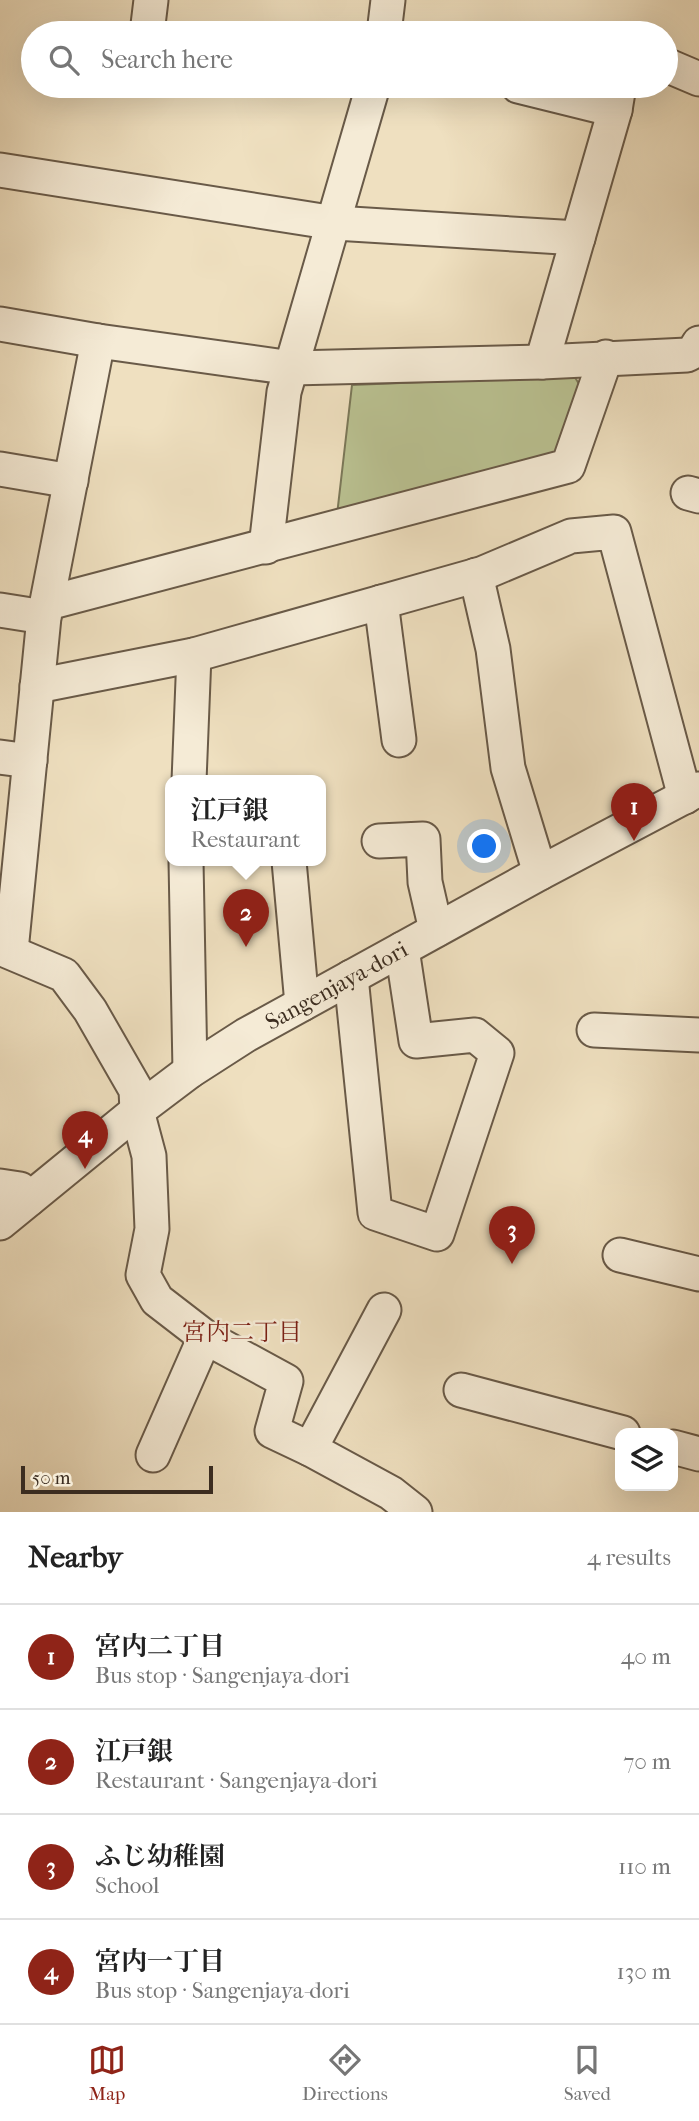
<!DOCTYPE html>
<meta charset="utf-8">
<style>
:root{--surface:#fff;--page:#f2f2f2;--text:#222;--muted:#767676;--line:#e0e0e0;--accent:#8f2418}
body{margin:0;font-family:"IM FELL French Canon","Noto Serif JP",serif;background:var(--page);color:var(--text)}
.controls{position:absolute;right:21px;bottom:21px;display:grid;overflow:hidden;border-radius:14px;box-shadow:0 7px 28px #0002}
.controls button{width:63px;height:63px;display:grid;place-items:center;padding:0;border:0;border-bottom:2px solid var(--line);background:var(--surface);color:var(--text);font:35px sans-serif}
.scale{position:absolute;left:21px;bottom:18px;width:192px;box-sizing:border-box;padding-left:7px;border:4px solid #3c2d20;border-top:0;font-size:19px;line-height:24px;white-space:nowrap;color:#3c2d20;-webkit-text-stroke:5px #f5ebd6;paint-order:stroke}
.you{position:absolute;left:485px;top:847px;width:24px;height:24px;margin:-18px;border:5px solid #fff;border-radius:50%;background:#1a73e8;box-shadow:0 0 0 10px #1a73e833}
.badge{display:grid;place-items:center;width:46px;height:46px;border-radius:50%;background:var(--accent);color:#fff;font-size:23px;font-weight:700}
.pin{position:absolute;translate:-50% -58px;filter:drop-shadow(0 2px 4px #0008)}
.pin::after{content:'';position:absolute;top:37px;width:24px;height:21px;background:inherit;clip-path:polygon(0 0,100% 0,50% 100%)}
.popup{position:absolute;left:165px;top:775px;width:161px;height:91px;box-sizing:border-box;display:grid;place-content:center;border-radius:14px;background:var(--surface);filter:drop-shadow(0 2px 5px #0005);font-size:23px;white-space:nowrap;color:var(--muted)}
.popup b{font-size:26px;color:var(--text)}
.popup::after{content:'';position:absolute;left:50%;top:100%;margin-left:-14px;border:14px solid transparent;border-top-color:var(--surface)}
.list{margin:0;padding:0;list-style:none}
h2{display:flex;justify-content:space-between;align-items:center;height:91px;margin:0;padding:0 28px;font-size:30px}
h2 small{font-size:23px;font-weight:400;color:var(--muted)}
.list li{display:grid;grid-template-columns:46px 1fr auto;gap:21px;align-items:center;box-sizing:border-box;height:105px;padding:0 28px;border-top:2px solid var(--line)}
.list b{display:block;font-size:26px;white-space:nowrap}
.list p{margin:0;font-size:23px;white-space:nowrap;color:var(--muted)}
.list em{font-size:23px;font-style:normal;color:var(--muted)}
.icon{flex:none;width:38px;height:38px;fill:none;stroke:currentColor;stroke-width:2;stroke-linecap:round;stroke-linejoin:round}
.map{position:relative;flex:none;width:699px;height:1512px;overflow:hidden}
.search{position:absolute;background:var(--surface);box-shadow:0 7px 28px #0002;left:21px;right:21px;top:21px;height:77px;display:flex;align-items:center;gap:18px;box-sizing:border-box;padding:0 24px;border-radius:38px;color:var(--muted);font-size:26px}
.sheet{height:511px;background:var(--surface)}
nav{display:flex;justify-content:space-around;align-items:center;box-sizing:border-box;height:98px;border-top:2px solid var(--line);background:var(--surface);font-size:19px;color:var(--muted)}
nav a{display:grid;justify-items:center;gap:4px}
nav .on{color:var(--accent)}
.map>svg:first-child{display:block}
.green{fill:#bac292;stroke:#7b7859;stroke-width:2}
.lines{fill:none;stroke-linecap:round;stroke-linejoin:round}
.minor-casing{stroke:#695a48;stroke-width:37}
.minor{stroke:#f5ebd6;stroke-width:33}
.labels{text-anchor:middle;stroke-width:5;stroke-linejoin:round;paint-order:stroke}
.street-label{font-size:23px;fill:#3c2d20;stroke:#f5ebd6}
.neighbourhood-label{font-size:24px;fill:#7a1f14;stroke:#f5ebd6}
</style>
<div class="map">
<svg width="699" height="1512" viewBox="0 0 699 1512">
<rect width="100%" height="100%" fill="#efe0c0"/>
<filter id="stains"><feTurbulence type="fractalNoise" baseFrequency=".00286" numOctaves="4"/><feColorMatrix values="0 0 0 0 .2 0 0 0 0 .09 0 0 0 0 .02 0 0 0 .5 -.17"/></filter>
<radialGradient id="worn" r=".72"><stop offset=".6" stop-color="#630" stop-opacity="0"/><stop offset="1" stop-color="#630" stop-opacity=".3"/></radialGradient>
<path class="green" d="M574 376 581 387 562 449 545 458 337 515 352 385Z"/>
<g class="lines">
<defs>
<g id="minor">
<path d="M147 33 151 0"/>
<path d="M384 33 388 0"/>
<path d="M666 65 699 79"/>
<path d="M518 86 615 110"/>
<path d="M0 170 335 223 578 238"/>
<path d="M0 324 98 341 292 368 542 362 687 355 694 351 699 343"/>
<path d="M542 362 615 110 619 86"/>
<path d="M0 469 71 481"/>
<path d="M688 493 699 496"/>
<path d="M266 547 284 392 373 86"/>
<path d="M476 575 493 649 508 768 540 873"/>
<path d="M381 602 399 740"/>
<path d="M48 603 568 466 606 357"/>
<path d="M0 610 44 617"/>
<path d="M37 686 194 655 481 574 571 536 614 532 685 797"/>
<path d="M0 757 30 761"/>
<path d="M189 781 194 655"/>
<path d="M379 841 423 839 425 882 436 930"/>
<path d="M186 861 190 1071"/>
<path d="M289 861 302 1004"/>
<path d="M0 948 64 975 90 1010 136 1090 137 1111 149 1156 152 1229 143 1275 157 1300 205 1337 286 1381 272 1431 310 1449"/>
<path d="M11 951 44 617 98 341"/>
<path d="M351 977 375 1213 437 1234 497 1053 475 1035 416 1041 402 949"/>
<path d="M594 1030 699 1035"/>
<path d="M0 1186 20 1189 29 1199"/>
<path id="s1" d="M0 1223 137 1111 190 1071 246 1035 540 873 699 789"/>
<path d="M620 1255 699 1274"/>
<path d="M384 1310 310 1449 391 1493 415 1512"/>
<path d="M461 1390 623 1433"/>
<path d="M673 1447 699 1454"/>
<path d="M153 1455 205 1337"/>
</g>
</defs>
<use href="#minor" class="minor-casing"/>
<use href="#minor" class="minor"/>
</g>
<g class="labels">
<g class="street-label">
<text dy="8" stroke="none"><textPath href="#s1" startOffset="413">Sangenjaya-dori</textPath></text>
</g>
<g class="neighbourhood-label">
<text x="242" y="1340">宮内二丁目</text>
</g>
</g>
<rect width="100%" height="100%" filter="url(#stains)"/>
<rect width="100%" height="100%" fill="url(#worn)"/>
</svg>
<div class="controls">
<button><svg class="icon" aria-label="layers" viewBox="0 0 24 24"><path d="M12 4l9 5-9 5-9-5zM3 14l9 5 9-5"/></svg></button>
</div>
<div class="scale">50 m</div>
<div class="you"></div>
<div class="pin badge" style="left:634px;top:841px">1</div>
<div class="pin badge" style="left:246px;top:947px">2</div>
<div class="popup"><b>江戸銀</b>Restaurant</div>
<div class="pin badge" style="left:512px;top:1264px">3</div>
<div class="pin badge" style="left:85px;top:1169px">4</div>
<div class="search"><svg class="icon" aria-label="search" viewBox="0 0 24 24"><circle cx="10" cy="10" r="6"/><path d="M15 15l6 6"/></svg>Search here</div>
</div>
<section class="sheet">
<h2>Nearby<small>4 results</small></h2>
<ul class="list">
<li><span class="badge">1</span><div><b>宮内二丁目</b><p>Bus stop · Sangenjaya-dori</p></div><em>40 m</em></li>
<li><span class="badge">2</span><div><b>江戸銀</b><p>Restaurant · Sangenjaya-dori</p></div><em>70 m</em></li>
<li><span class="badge">3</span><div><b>ふじ幼稚園</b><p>School</p></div><em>110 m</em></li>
<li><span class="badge">4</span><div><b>宮内一丁目</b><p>Bus stop · Sangenjaya-dori</p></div><em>130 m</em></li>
</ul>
</section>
<nav>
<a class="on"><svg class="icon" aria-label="map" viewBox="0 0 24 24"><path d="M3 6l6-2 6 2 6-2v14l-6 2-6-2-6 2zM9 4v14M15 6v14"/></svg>Map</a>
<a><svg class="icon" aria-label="directions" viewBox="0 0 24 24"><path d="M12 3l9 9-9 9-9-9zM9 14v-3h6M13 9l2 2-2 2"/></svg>Directions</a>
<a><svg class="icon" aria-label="saved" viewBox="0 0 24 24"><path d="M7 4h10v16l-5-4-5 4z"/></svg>Saved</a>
</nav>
